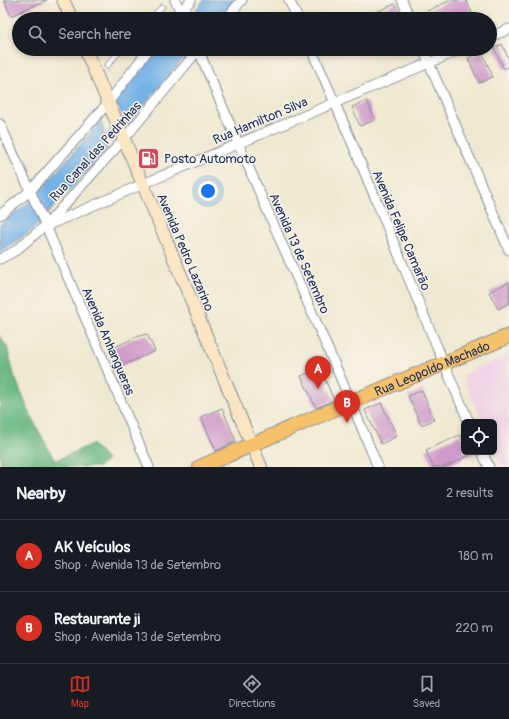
<!DOCTYPE html>
<meta charset="utf-8">
<style>
:root{--surface:#171b24;--page:#242831;--text:#f1f3f6;--muted:#9ea1a6;--line:#363941;--accent:#d93025}
body{margin:0;font-family:Pangolin,sans-serif;background:var(--page);color:var(--text)}
.controls{position:absolute;right:12px;bottom:12px;display:grid;overflow:hidden;border-radius:6px;box-shadow:0 2px 6px #0003}
.controls button{width:36px;height:36px;display:grid;place-items:center;padding:0;border:0;border-bottom:1px solid var(--line);background:var(--surface);color:var(--text);font:20px sans-serif}
.you{position:absolute;left:208px;top:191px;width:14px;height:14px;margin:-10px;border:3px solid #fff;border-radius:50%;background:#1a73e8;box-shadow:0 0 0 6px #1a73e833}
.badge{display:grid;place-items:center;width:26px;height:26px;border-radius:50%;background:var(--accent);color:#fff;font-size:13px;font-weight:700}
.pin{position:absolute;translate:-50% -33px;filter:drop-shadow(0 1px 2px #0008)}
.pin::after{content:'';position:absolute;top:21px;width:14px;height:12px;background:inherit;clip-path:polygon(0 0,100% 0,50% 100%)}
.list{margin:0;padding:0;list-style:none}
h2{display:flex;justify-content:space-between;align-items:center;height:52px;margin:0;padding:0 16px;font-size:17px}
h2 small{font-size:13px;font-weight:400;color:var(--muted)}
.list li{display:grid;grid-template-columns:26px 1fr auto;gap:12px;align-items:center;box-sizing:border-box;height:72px;padding:0 16px;border-top:1px solid var(--line)}
.list b{display:block;font-size:15px;white-space:nowrap}
.list p{margin:0;font-size:13px;white-space:nowrap;color:var(--muted)}
.list em{font-size:13px;font-style:normal;color:var(--muted)}
.icon{flex:none;width:22px;height:22px;fill:none;stroke:currentColor;stroke-width:2;stroke-linecap:round;stroke-linejoin:round}
.map{position:relative;flex:none;width:509px;height:467px;overflow:hidden}
.search{position:absolute;background:var(--surface);box-shadow:0 2px 6px #0003;left:12px;right:12px;top:12px;height:44px;display:flex;align-items:center;gap:10px;box-sizing:border-box;padding:0 14px;border-radius:22px;color:var(--muted);font-size:15px}
.sheet{height:196px;background:var(--surface)}
nav{display:flex;justify-content:space-around;align-items:center;box-sizing:border-box;height:56px;border-top:1px solid var(--line);background:var(--surface);font-size:11px;color:var(--muted)}
nav a{display:grid;justify-items:center;gap:2px}
nav .on{color:var(--accent)}
.map>svg:first-child{display:block}
.built{fill:#f0d0e5}
.forest{fill:#6cb983;stroke:#447470}
.water{fill:#74b2e7;stroke:#4870a2}
.lines{fill:none;stroke-linecap:round;stroke-linejoin:round}
.stream{stroke:#74b2e7;stroke-width:2.5}
.building{fill:#d09bca}
.service-casing{stroke:#868c98;stroke-width:6}
.minor-casing{stroke:#868c98;stroke-width:11}
.secondary-casing{stroke:#868c98;stroke-width:14}
.primary-casing{stroke:#868c98;stroke-width:16}
.service{stroke:#fff;stroke-width:4.5}
.minor{stroke:#fff;stroke-width:9}
.secondary{stroke:#fbe6c4;stroke-width:12}
.primary{stroke:#f5c16b;stroke-width:14}
.labels{text-anchor:middle;stroke-width:3;stroke-linejoin:round;paint-order:stroke}
.street-label{font-size:13px;fill:#1b2f5e;stroke:#f7f3e8}
.poi-label{font-size:13px;fill:#1b2f5e;stroke:#f7f3e8;text-anchor:start}
</style>
<div class="map">
<svg width="509" height="467" viewBox="0 0 509 467">
<rect width="100%" height="100%" fill="#f7f3e8"/>
<filter id="ink" filterUnits="userSpaceOnUse"><feTurbulence type="fractalNoise" baseFrequency=".025" numOctaves="2"/><feDisplacementMap in="SourceGraphic" scale="8" xChannelSelector="R" yChannelSelector="G"/><feConvolveMatrix kernelMatrix="1 2 1 2 8 2 1 2 1" color-interpolation-filters="sRGB"/></filter>
<filter id="wash" filterUnits="userSpaceOnUse"><feTurbulence type="fractalNoise" baseFrequency=".012" numOctaves="4" result="noise"/><feDisplacementMap in="SourceGraphic" scale="16" xChannelSelector="R" yChannelSelector="G"/><feGaussianBlur stdDeviation="0.9" result="paint"/><feColorMatrix in="noise" values="0 0 0 0 0 0 0 0 0 0 0 0 0 0 0 0 0 1.4 0 .05"/><feComposite in="paint" operator="in"/></filter>
<g filter="url(#wash)">
<rect width="100%" height="100%" fill="#f0e9d1"/>
<path class="built" d="M509 355V467H502L494 448V422H483L462 375Z"/>
<path class="forest" d="M0 336 7 347 14 375 26 405 36 426 55 461 92 444 107 460 99 467H2L0 455Z"/>
<g class="water">
<path d="M204 0H236L220 19H194L192 14Z"/>
<path d="M161 49H189V51L127 126 115 100Z"/>
<path d="M101 121 107 149 31 231 0 252V225L32 200Z"/>
</g>
<g class="lines">
<path class="stream" d="M103 140 114 126"/>
</g>
<g id="blocks">
<g class="building">
<path d="M4 0H47L11 16Z"/>
<path d="M451 0H466L475 19H459L456 13 443 19H426L423 13Z"/>
<path d="M395 4 402 19H359Z"/>
<path d="M502 44 509 60V67L504 69 494 48Z"/>
<path d="M482 52 493 77 479 83 468 58Z"/>
<path d="M367 101 375 120 360 126 352 107Z"/>
<path d="M509 282V303L498 309 489 292Z"/>
<path d="M147 334 155 351 117 368 109 350 136 337Z"/>
<path d="M320 368 334 400 316 408 301 376Z"/>
<path d="M422 390 434 420 421 425 408 396Z"/>
<path d="M381 403 397 436 381 444 365 410Z"/>
<path d="M222 408 236 441 216 451 201 417Z"/>
<path d="M460 435 464 443V452H476L445 467H433L426 450Z"/>
</g>
</g>
</g>
<g filter="url(#ink)">
<use href="#blocks" fill-opacity="0" stroke="#868c98" stroke-width="1"/>
<g class="lines">
<defs>
<g id="service">
<path d="M150 19 162 7"/>
<path d="M107 66 121 49"/>
</g>
<g id="minor">
<path d="M175 0 184 19"/>
<path d="M289 0 298 19"/>
<path d="M402 0 410 19"/>
<path d="M175 19 191 0"/>
<path d="M226 19 242 0"/>
<path d="M490 37 509 29"/>
<path d="M198 49 238 143 351 402 378 467"/>
<path d="M311 49C367 172 415 298 469 422"/>
<path d="M423 49 509 250"/>
<path d="M0 124 46 226 149 467"/>
<path d="M0 215 30 191 108 103 149 49"/>
<path d="M46 226 143 184 462 49"/>
<path d="M0 259 15 251 46 225 124 139 199 49"/>
<path d="M482 452 489 467"/>
</g>
<g id="secondary">
<path d="M63 0 72 19"/>
<path d="M85 49 124 139 261 467"/>
</g>
<g id="primary">
<path id="s1" d="M200 467 351 402 509 336"/>
</g>
</defs>
<use href="#service" class="service-casing"/>
<use href="#minor" class="minor-casing"/>
<use href="#secondary" class="secondary-casing"/>
<use href="#primary" class="primary-casing"/>
<use href="#service" class="service"/>
<use href="#minor" class="minor"/>
<use href="#secondary" class="secondary"/>
<use href="#primary" class="primary"/>
</g>
</g>
<defs>
<symbol id="fuel-square" viewBox="-11 -11 22 22"><rect x="-9" y="-9" width="18" height="18" rx="4" fill="#d1495b" stroke="#f7f3e8"/><path d="M-5.5-6h7V0h2V4h1.3V-2.5L3-4.5l.8-.8L6-3V5H2.5V1h-1V6h-7ZM-4.2-4.7v3.2H.2V-4.7Z" fill="#fff"/></symbol>
</defs>
<g fill-rule="evenodd">
<use href="#fuel-square" x="136" y="146" width="25" height="25"/>
</g>
<g class="labels">
<g class="street-label">
<text transform="translate(260 120) rotate(-23)" y="5">Rua Hamilton Silva</text>
<text transform="translate(95 151) rotate(-48)" y="5">Rua Canal das Pedrinhas</text>
<text transform="translate(402 230) rotate(67)" y="5">Avenida Felipe Camarão</text>
<text transform="translate(186 252) rotate(67)" y="5">Avenida Pedro Lazarino</text>
<text transform="translate(300 253) rotate(66)" y="5">Avenida 13 de Setembro</text>
<text transform="translate(109 341) rotate(67)" y="5">Avenida Anhangueras</text>
<text dy="5" stroke="none"><textPath href="#s1" startOffset="252">Rua Leopoldo Machado</textPath></text>
</g>
<g class="poi-label">
<text x="164" y="163">Posto Automoto</text>
</g>
</g>
</svg>
<div class="controls">
<button><svg class="icon" aria-label="locate" viewBox="0 0 24 24"><circle cx="12" cy="12" r="6"/><path d="M12 2v4M12 18v4M2 12h4M18 12h4"/></svg></button>
</div>
<div class="you"></div>
<div class="pin badge" style="left:318px;top:389px">A</div>
<div class="pin badge" style="left:347px;top:423px">B</div>
<div class="search"><svg class="icon" aria-label="search" viewBox="0 0 24 24"><circle cx="10" cy="10" r="6"/><path d="M15 15l6 6"/></svg>Search here</div>
</div>
<section class="sheet">
<h2>Nearby<small>2 results</small></h2>
<ul class="list">
<li><span class="badge">A</span><div><b>AK Veículos</b><p>Shop · Avenida 13 de Setembro</p></div><em>180 m</em></li>
<li><span class="badge">B</span><div><b>Restaurante ji</b><p>Shop · Avenida 13 de Setembro</p></div><em>220 m</em></li>
</ul>
</section>
<nav>
<a class="on"><svg class="icon" aria-label="map" viewBox="0 0 24 24"><path d="M3 6l6-2 6 2 6-2v14l-6 2-6-2-6 2zM9 4v14M15 6v14"/></svg>Map</a>
<a><svg class="icon" aria-label="directions" viewBox="0 0 24 24"><path d="M12 3l9 9-9 9-9-9zM9 14v-3h6M13 9l2 2-2 2"/></svg>Directions</a>
<a><svg class="icon" aria-label="saved" viewBox="0 0 24 24"><path d="M7 4h10v16l-5-4-5 4z"/></svg>Saved</a>
</nav>
